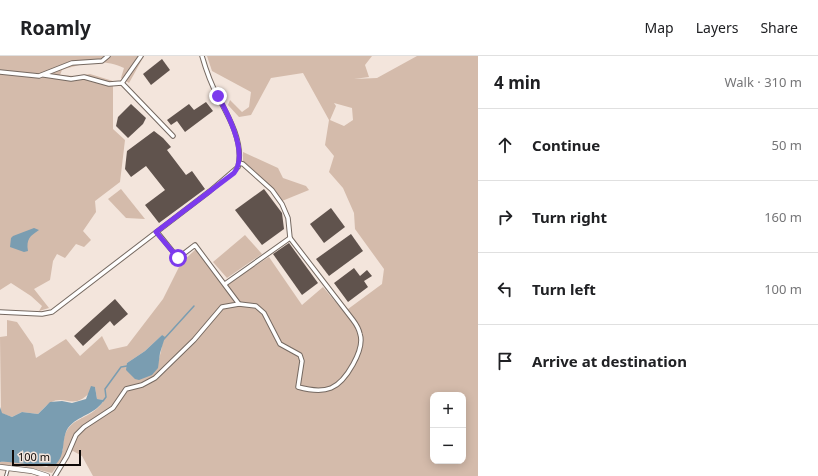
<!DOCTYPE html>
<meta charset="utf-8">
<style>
:root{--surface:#fff;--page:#f2f2f2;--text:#202124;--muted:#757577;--line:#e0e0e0}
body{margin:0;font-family:"Noto Sans",sans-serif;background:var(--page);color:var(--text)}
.controls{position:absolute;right:12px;bottom:12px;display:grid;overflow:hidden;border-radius:8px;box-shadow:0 2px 10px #0003}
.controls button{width:36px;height:36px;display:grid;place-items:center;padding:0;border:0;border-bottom:1px solid var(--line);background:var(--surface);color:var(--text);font:20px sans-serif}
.scale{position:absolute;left:12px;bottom:10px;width:69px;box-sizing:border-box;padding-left:4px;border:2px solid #0f0a08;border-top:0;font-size:11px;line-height:14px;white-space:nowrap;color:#0f0a08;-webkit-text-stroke:3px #f3e5dc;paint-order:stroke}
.stop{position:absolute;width:12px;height:12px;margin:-9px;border:3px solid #7c3aed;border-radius:50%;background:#fff}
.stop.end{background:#7c3aed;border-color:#fff;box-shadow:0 1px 4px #0008}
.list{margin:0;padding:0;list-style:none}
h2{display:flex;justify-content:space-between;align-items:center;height:52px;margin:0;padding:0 16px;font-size:17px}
h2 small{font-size:13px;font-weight:400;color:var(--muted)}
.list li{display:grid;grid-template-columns:26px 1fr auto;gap:12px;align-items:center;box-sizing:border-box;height:72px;padding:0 16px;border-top:1px solid var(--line)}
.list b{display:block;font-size:15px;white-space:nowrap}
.list em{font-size:13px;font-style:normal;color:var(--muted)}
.icon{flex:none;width:22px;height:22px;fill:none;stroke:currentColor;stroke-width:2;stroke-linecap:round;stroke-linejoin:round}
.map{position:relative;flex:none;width:478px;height:420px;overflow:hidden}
header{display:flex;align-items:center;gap:24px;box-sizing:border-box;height:56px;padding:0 20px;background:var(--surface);border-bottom:1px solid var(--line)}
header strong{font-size:19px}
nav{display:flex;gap:22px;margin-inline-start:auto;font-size:14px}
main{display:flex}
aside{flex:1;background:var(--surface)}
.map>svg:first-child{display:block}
.green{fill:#d4bbab;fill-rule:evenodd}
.water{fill:#7a9db1}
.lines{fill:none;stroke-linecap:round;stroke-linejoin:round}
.stream{stroke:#7a9db1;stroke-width:1.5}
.building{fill:#60534d}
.service-casing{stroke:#756961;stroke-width:4}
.minor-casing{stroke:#756961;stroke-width:5.5}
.tertiary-casing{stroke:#756961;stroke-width:6}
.service{stroke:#fff;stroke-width:2}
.minor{stroke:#fff;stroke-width:3.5}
.tertiary{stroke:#fff;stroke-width:4.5}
.route{stroke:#7c3aed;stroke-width:5}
</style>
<header>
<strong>Roamly</strong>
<nav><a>Map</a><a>Layers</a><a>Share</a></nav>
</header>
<main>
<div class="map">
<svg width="478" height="420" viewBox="0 0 478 420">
<rect width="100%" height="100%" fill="#f3e5dc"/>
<g class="green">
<path d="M0 0H144L129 27 121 22 124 12C101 2 85 7 62 14L60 19 75 20 90 18 113 25V73L125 84 120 126 95 145 96 156 83 175 91 184 84 191 76 188 65 202 57 198 53 205 50 224 34 233 49 252 39 255 42 250 31 240 11 227 0 234Z"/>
<path d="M207 0H372L365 9 369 21 354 23 377 22 417 0H478V420H93L82 400 73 395 65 399 52 417 18 409H0V406L12 405 47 411 63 394C63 357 90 368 104 344L97 343 95 331C73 358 67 337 50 347 45 350 41 355 38 358L22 356 12 361 1 357 0 281 7 280V264L17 266 33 289 36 302 66 283 80 300 102 280 109 294 127 290 163 243 181 207 196 193 222 227H228L269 201 302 249 323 231 344 256 382 228 384 213 355 173 354 157 343 132 329 116 334 100 325 89 329 64 303 17 271 22 251 59 239 61 228 49 230 44 242 56 249 51 251 36 212 15ZM334 47 352 52 353 64 344 70 330 64 336 50ZM162 279C164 290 159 300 157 312L127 307 145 295ZM433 339H463V405H433Z"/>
<path d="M243 96 278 112 283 122 306 130 309 134 282 145 275 134 243 106Z"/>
<path d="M121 133 145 163 126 162 108 143Z"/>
<path d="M245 179 262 198 227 222 213 206Z"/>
</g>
<g class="water">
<path d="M34 172 39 174C30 180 26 183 28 195L24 196 10 191 11 182 13 180Z"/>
<path d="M162 279 165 281 160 297 158 312 152 319 139 324 135 323 126 314 127 307 145 295Z"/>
<path d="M91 330 95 331 97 343 104 344C95 359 78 359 68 372 61 383 66 397 57 407 52 415 12 404 0 406V351L2 357 12 361 22 356 38 358 50 346 62 345 72 347 86 343Z"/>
</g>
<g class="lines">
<g class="stream">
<path d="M164 283 194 250"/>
<path d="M103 345 106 341 105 333 121 311 127 310"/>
</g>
</g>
<g class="building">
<path d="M162 3 170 14 151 29 143 18Z"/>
<path d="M206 46 213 55 185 76 177 65 171 69 167 64 189 48 194 54Z"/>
<path d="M131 48 146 62 143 68 128 82 116 70 118 61Z"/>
<path d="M154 75 163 82 171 91 167 94 186 119 192 115 205 133 159 167 145 149 165 134 146 110 131 121 125 113 127 95Z"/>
<path d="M264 133 282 157 284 173 262 189 235 154Z"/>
<path d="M331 152 345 171 324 187 310 168Z"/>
<path d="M351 178 363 195 329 220 316 203Z"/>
<path d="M289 187 318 227 302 239 273 198Z"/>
<path d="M354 212 360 220 367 214 372 220 364 225 368 231 348 246 334 227Z"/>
<path d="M115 243 128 258 114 270 110 265 83 290 74 280Z"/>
</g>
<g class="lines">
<defs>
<path id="service" d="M6 420 8 413"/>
<g id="minor">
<path d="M0 16 39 20 72 7 102 5 108 0"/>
<path d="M44 19 71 23 84 21 109 28 122 27 141 0"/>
<path d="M122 27 173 80"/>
<path d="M239 107 243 108 272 134 282 148 288 162 290 182 353 264C356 268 359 273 360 278 365 293 346 326 331 332 321 336 309 334 298 331L302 305 300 299 280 288 264 257 256 250 239 248"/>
<path d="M225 228 290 182"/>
<path d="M0 256 42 258 52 256 210 135 238 111C244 87 229 61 218 41 211 28 206 14 202 0"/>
<path d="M55 420 67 400 76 379 84 371 113 352 126 333 142 329 155 322 194 284 222 251 239 248 195 189 178 202 157 176"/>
</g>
<path id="tertiary" d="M0 411 32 415 47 420"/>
</defs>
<use href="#service" class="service-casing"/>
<use href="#minor" class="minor-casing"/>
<use href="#tertiary" class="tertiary-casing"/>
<use href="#service" class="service"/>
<use href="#minor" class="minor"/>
<use href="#tertiary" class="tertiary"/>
</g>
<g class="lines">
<path class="route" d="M178 202 156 176 234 117C249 98 228 58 218 40"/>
</g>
</svg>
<div class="controls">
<button>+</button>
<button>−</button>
</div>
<div class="scale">100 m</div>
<div class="stop" style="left:178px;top:202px"></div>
<div class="stop end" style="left:218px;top:40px"></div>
</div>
<aside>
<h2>4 min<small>Walk · 310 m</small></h2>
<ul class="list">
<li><svg class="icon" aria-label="ahead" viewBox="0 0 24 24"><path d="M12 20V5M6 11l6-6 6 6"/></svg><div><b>Continue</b></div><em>50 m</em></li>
<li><svg class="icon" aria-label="right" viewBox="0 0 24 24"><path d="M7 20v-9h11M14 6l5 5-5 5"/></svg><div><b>Turn right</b></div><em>160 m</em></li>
<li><svg class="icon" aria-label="left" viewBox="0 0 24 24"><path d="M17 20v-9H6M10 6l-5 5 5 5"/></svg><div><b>Turn left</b></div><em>100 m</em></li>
<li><svg class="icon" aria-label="arrive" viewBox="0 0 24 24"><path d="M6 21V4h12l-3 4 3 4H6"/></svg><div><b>Arrive at destination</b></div></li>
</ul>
</aside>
</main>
